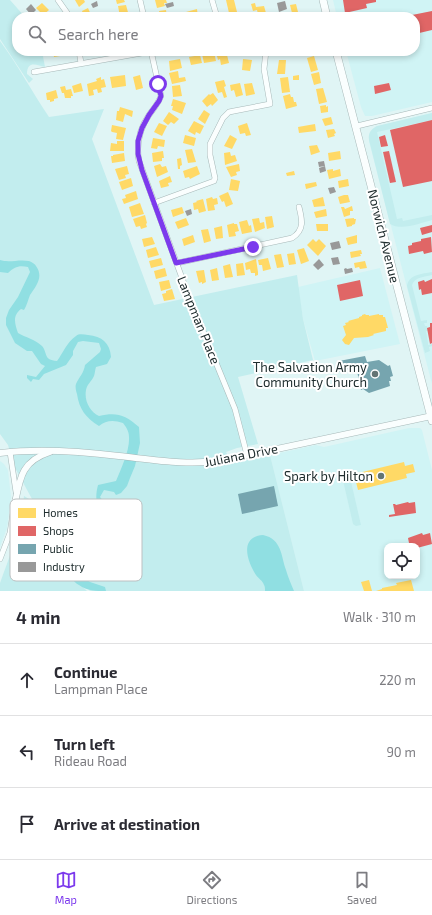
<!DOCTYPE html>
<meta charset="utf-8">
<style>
:root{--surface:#fff;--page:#f2f2f3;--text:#2b2b33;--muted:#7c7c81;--line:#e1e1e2;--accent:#7c3aed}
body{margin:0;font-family:"Exo 2",sans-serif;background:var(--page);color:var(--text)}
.controls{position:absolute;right:12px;bottom:12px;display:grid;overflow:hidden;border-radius:8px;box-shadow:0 2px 6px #0003}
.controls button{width:36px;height:36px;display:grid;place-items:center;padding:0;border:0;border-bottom:1px solid var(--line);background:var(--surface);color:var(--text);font:20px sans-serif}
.stop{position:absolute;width:12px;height:12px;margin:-9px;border:3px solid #7c3aed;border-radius:50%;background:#fff}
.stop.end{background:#7c3aed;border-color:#fff;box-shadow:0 1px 4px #0008}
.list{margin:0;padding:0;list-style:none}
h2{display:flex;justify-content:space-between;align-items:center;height:52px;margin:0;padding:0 16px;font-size:17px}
h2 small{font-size:13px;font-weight:400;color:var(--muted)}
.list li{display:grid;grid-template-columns:26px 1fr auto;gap:12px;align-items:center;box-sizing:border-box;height:72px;padding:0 16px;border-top:1px solid var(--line)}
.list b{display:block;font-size:15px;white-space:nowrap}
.list p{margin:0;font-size:13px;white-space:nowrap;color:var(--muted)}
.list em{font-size:13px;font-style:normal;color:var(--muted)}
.icon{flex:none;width:22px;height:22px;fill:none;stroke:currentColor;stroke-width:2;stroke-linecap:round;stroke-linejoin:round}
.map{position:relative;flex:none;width:432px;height:591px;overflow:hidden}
.search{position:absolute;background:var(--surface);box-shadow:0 2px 6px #0003;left:12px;right:12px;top:12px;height:44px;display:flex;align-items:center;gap:10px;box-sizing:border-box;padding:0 14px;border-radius:16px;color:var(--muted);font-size:15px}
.sheet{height:268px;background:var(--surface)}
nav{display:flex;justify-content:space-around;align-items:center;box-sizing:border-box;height:56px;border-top:1px solid var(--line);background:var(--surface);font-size:11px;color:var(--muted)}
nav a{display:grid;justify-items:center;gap:2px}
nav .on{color:var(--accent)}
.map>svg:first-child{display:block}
.built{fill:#d0f4f5;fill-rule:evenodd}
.green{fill:#c2edee}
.water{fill:#90dfe2}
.homes{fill:#ffd966}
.shops{fill:#e06666}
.public{fill:#76a5af}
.industry{fill:#999}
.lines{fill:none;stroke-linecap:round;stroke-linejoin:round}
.minor-casing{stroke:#a7b8b8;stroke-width:6}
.tertiary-casing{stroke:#a7b8b8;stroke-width:7}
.secondary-casing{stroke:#a7b8b8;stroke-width:8}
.minor{stroke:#fafefe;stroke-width:5}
.tertiary{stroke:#fafefe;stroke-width:6}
.secondary{stroke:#fafefe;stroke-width:7}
.route{stroke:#7c3aed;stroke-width:5}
.poi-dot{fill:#637474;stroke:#fff;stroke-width:1.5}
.labels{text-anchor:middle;stroke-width:4;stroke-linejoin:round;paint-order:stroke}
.street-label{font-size:13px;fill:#202e2f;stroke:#fff}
.poi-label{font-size:13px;fill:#202e2f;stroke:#fff;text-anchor:end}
.key{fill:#fff;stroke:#bcc0c1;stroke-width:1}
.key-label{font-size:11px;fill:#202e2f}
</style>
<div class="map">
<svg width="432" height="591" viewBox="0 0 432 591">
<rect width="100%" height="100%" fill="#e0f5f5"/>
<g class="built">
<path d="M333 0H432V102L372 116H365L361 107 346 51H415V17H337Z"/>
<path d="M432 113V384L369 141 375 127Z"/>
<path d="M380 268 400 344 315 361 303 319 298 287Z"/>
<path d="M409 428H420L422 430 432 470V591H304L270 455 316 445 324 447ZM387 546H417V576H387Z"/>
<path d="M0 461 4 464 8 470 11 497 7 528 0 547Z"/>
</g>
<g class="green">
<path d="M0 0H10L25 17H17V51H42L45 67C37 65 27 60 27 74L33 79 29 83 0 39Z"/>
<path d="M0 41C18 65 32 92 49 117L104 109 92 139 154 305 297 275 303 319 313 360 238 377 258 444 237 448 226 452 232 463 270 455 304 591H90L64 561 50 524 37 508 15 468 8 445 0 434Z"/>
<path d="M432 113V120L377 132 397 219 402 218 403 221 432 215V220C420 223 402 231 390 224L369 140C368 133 371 129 377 126Z"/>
<path d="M432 272V275C424 277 415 277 412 285L421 321 427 320V323H424L425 326H427L428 331H426L428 343V345L432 344V346L429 347 430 351 425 353 407 286C409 274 422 274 432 272Z"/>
<path d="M348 472 350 477 361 525 356 526 353 524 342 476 344 473Z"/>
<path d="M24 496 29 499 58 558 67 572 87 591H0V583C11 553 21 528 24 496Z"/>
</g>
<g class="water">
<path d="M0 260C9 263 19 259 29 261 32 262 35 264 36 266 44 277 36 286 30 295 28 300 27 305 24 310L21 309C12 316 15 324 18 333 25 337 36 340 42 346 48 353 43 360 57 361 63 353 67 342 76 336 80 333 84 335 88 335 102 336 110 343 111 357L107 364 96 367C95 370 95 373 94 376 92 381 87 384 86 390 84 401 90 412 99 416 117 412 125 415 139 427L140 443 135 466 130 478 127 486 121 493 116 495 114 492 104 490 100 497C103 501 105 502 109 505 120 513 128 522 127 536 119 547 108 554 94 549 82 556 74 559 78 575L90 582 105 587 106 591C96 591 87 591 79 585 59 574 76 544 95 541 98 541 104 543 107 543L118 535C120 525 118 521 110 515L106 517C95 510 95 496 98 485L116 481C121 469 130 450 129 437 129 431 126 427 123 423 114 420 106 420 99 426 86 418 79 409 77 394 76 391 75 387 76 384 79 377 84 373 85 365L100 352 101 349 99 343 83 341 78 342 73 351V355L66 365 44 374 39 380 33 379 31 382 27 378V375L36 377 45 366 41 364 32 351H27L15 343 6 325V318L9 310 18 297 30 272 28 267C19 265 14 267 8 273L0 272Z"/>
<path d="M263 535C282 539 281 556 286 570 288 577 291 584 294 591H265C265 589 265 586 264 585 263 581 258 578 256 575 247 561 239 537 263 535Z"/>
</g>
<g class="homes">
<path d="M75 0H84L85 2 79 7Z"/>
<path d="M116 0H124L125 2 117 4Z"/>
<path d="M155 0H166L167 3H164L165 6 157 8Z"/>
<path d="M226 0H234L237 12 229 13Z"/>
<path d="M42 3 49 10 43 15 36 8Z"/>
<path d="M255 3 256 7 264 6 266 13 258 14 257 10 253 11 251 4Z"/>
<path d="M296 4 298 12 292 13 290 5Z"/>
<path d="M126 5 129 16 120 17 118 6Z"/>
<path d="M88 8 92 17H84L82 11Z"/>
<path d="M197 9 198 17H188L186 12Z"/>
<path d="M166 10 167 17H160L159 11Z"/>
<path d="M53 51H65L66 55 54 57Z"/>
<path d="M226 51 229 63 221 65 220 59 218 60 216 52Z"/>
<path d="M239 51H251V54L240 56Z"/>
<path d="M214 52 216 61 204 63 202 54Z"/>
<path d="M200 55 202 63 191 65 189 57Z"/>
<path d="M314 56 318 70 311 72 307 58Z"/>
<path d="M180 59 182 68 170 71 169 61Z"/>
<path d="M243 59 252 60 250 71 242 70Z"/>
<path d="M279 60H286L285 74H277Z"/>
<path d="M178 71 179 78 185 77 186 81 172 84 169 73Z"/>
<path d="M319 72 321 83 314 85 311 74Z"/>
<path d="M125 75 126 86 112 88 110 77Z"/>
<path d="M140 75 143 88 136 90 133 77Z"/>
<path d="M299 75V80H293V76Z"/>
<path d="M101 77V80L104 79 106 87 101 88 102 92 98 93 97 89 93 90 94 95 89 96 87 84 97 81 96 79Z"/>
<path d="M288 77 290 92 282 93 280 78Z"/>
<path d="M224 80 226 86 224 87 227 97 224 98 222 92 218 93 215 82Z"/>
<path d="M81 83 83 91 74 93 72 86Z"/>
<path d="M240 83 243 95 236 97 234 90 231 91 230 85Z"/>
<path d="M252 83 255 94 246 96 244 84Z"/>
<path d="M180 85 182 96 173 97 172 86Z"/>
<path d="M65 86 66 90 71 89 73 96H71V98H65L64 93H62L60 87Z"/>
<path d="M323 88 327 102 319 104 316 89Z"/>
<path d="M56 90 58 98 54 99V101L50 102V100H47L46 93Z"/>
<path d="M213 93 218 100 212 106 211 104 207 107 202 101 209 94 210 95Z"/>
<path d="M290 94 291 97H293L294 102H296L297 106 286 109 283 96Z"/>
<path d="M173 99 186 103 182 114 172 110 173 106H171Z"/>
<path d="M326 105V107L328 106V112L321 113 320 106Z"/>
<path d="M120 107 133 111 132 117 125 114 123 122 116 120 117 111H119Z"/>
<path d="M204 110 210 114 205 124 198 119Z"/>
<path d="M169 112 179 119 174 124 171 122 168 125 163 121Z"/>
<path d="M331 117 333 124 325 126 322 119Z"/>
<path d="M194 121 204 126 200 134 196 132 195 135 188 131Z"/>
<path d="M159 123 167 126 162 136 154 132Z"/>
<path d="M247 123 251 135 246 136 245 133 240 134 238 126Z"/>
<path d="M315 124 316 131 299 133 298 127Z"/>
<path d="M112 125 126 128 123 140 116 139 117 133 112 132 111 131Z"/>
<path d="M334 129 336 133 334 134 335 136 328 138 326 130Z"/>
<path d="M185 135 196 138 194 146 183 143Z"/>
<path d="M230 135 237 139 232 149 224 146Z"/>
<path d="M153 138 165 140 164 147 158 146 157 149 151 148Z"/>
<path d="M117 141H124V151H110L111 143 117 144Z"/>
<path d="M317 145 320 152 311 155 309 146Z"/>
<path d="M192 149 196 162 188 163 185 150Z"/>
<path d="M163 151 164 158H162V161L153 162 152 153Z"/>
<path d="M340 151 341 159 329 161 328 153Z"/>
<path d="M230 152 231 156 235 155 237 161 225 165 224 153Z"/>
<path d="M124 153 125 161 112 163 111 156H113V155Z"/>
<path d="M181 158 182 165 180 166V169H178L177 159Z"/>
<path d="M160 164 162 167 166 166 168 172 157 177 154 166Z"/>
<path d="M239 164 240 171 236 172 237 175 231 177 226 167Z"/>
<path d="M127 166 129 174 125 175 126 178 119 180 115 169Z"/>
<path d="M197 166 200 174 190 179 189 177 185 178 183 171Z"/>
<path d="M333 169V171L340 169 341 176 329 179 327 170Z"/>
<path d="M294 171 295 175 287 176 286 173Z"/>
<path d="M170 176 172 182 168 183 169 186 161 188 159 181Z"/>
<path d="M131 178 133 186 122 190 119 182Z"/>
<path d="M231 179 240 181 238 191 229 190Z"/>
<path d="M348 179 349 186 339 188 338 181Z"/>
<path d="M316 182 317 186 306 189 305 184Z"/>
<path d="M136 191 138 199 124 204 122 199 126 198 125 195Z"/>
<path d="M228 192 233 204 226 207 224 201 222 202 219 196Z"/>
<path d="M344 195H348L350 202 340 204 338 197Z"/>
<path d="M212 197 213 199 217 198 218 204 214 205 215 210 208 211 206 199Z"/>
<path d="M323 197 325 206 314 207 312 200Z"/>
<path d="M203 199 206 211 199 213 198 209 194 210 193 203 197 202 196 201Z"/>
<path d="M140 203 144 214 132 217 129 207Z"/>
<path d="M352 206 353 211H350V215L344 217 341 207H344L345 209Z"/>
<path d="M182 207 184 213 173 217 171 210Z"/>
<path d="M326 209 327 216 316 218 314 212Z"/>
<path d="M145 215 147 223 146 224 147 227 141 229 140 226 136 227 133 219Z"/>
<path d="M272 216 274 227 267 229 265 217Z"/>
<path d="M186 218 189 225 178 229 175 222Z"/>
<path d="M259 218 260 223 264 222 265 228 255 232 252 219Z"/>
<path d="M354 218V219H356L355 224 352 225V226L347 227 345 219Z"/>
<path d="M247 220 249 226 251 225 252 232 242 234 239 222Z"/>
<path d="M234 223V224H237L239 231 235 232 236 236 229 237 227 225Z"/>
<path d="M316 224H328V231H317Z"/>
<path d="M222 226 223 238 216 239 214 228Z"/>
<path d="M208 229 211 241 204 243 201 230Z"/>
<path d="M193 235 195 242 184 246 182 239Z"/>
<path d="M357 235V243L348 245 346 238Z"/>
<path d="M152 237 155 244 144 247 142 239Z"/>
<path d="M313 239 316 242 319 239 326 246 318 256 307 245Z"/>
<path d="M156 247 159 255 148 258 146 250Z"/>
<path d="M304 248 309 261 301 264 297 250Z"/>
<path d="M361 250 362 254H360L361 256 351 258 350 252Z"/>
<path d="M294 253 296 264 289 265 287 254Z"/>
<path d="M281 254 284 267 277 268 274 255Z"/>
<path d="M161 258 163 265 151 268 149 261Z"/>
<path d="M268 258 271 269 263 271 262 265H259L258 260Z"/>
<path d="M256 259 258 272V275L255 276V273H251L250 269 246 270 245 263Z"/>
<path d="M365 261 367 268 360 269 359 267 355 268 354 263Z"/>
<path d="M243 263 245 275 237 276 236 264Z"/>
<path d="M230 264 233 277 225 278 223 266Z"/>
<path d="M165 268 167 276 156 279 154 271Z"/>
<path d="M217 268 219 280 212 281 210 270Z"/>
<path d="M204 270 206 282 202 284V282L199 283 196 271Z"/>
<path d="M169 280 171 288 161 291 159 282Z"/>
<path d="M172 289 175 299 164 301 162 294 166 293V291Z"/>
<path d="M365 314 366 315H369V316L379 314V315H383V317H385L388 328H386V331L373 334 374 335 368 337 354 338 349 345 345 344 342 340 346 335 343 326 346 325 345 323 349 322 348 321 359 318V317L362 316V315Z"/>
<path d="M404 462 405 466 413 464 415 472 406 474 407 478 358 490 354 474Z"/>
<path d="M369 580 372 591H364L361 582Z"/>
<path d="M411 580 414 591H376L382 589V588L397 585 396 583Z"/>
</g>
<g class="shops">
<path d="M343 0H376V2L366 4 367 8 345 13Z"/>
<path d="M432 11V30L415 34V17L407 16Z"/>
<path d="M389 83 391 90 375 94 374 86Z"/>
<path d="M432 120V181L403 187 390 130Z"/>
<path d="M385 135 388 146 381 147 379 137Z"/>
<path d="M389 151 396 182 390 183 383 152Z"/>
<path d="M432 225V232L422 235 420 228Z"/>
<path d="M431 237 432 252 424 254 423 251 409 254 408 246 412 245V243L421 241V239Z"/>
<path d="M432 279V293L422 295 421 289 419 290 418 282 424 280 425 282Z"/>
<path d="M360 280 363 296 340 301 337 285Z"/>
<path d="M430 323H432V343L430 344 427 328 430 327Z"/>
<path d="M408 502 409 503 415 502 416 513 389 517V515L395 514 393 504H395L396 505Z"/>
<path d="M422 533 423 535 430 533 432 544 417 548V546H407V543H409L408 538Z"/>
</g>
<g class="public">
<path d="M365 356 367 362 379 360 388 366 390 365 393 376 390 377 391 381H389L390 386 369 393 363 389 361 390 357 371 355 372 354 368 337 372 336 369 341 368 339 361Z"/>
<path d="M274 486 278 506 242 514 238 494Z"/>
</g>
<g class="industry">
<path d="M97 1 98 6 93 8 91 4Z"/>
<path d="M285 1 287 9 279 12 277 3Z"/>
<path d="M173 2 174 6 167 8 165 4Z"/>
<path d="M31 4 36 10 31 15 26 9Z"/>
<path d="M324 161 325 166 319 167 318 162Z"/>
<path d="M325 166 326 171 320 173 319 168Z"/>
<path d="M334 187 336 192 330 194 328 188Z"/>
<path d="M191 209 192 214 187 216 185 211Z"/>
<path d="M339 241 341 248 332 250 330 243Z"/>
<path d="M338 257 340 264 333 265 331 258Z"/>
<path d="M319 259 324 265 318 270 313 265Z"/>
<path d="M346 268 347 269 352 268 353 272 345 274 344 269Z"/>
</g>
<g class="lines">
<defs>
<g id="minor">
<path d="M58 0 70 17"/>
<path d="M140 0 144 17"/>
<path d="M212 0 217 17"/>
<path d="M79 51 81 63"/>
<path d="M151 51 161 96C158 104 154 108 149 115 140 128 136 144 139 161L189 297 235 409 247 455"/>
<path d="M34 72 153 51"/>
<path d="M357 126 432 108"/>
<path d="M154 203 214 181 215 178 210 155V144L223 118 229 112 234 111 270 104 264 69 266 51"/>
<path d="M177 263 292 238C305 230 302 219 299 207"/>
<path d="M10 452 16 492"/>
<path d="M0 559 10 533 15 500"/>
</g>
<g id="tertiary">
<path d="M0 453C40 448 79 451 119 456 155 460 189 466 225 460L432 416"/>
<path d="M15 503C20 477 22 461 50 452"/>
</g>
<g id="secondary">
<path d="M323 0 327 17"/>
<path d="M336 51 432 421"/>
</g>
</defs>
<use href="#minor" class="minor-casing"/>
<use href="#tertiary" class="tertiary-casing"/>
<use href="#secondary" class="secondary-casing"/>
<use href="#minor" class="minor"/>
<use href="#tertiary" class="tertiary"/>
<use href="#secondary" class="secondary"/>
</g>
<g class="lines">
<path class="route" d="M158 84 161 96 159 101 149 115 142 128 138 141V154L142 170 176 263 253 247"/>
</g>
<g class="poi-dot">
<circle cx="375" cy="374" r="4"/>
<circle cx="381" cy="476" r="4"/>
</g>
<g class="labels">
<g class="street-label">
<text transform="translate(384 236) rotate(76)" y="5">Norwich Avenue</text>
<text transform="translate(199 320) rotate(68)" y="5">Lampman Place</text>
<text transform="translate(241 455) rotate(-11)" y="5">Juliana Drive</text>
</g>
<g class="poi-label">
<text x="367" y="372">The Salvation Army<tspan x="367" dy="15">Community Church</tspan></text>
<text x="373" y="481">Spark by Hilton</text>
</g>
</g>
<rect x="10" y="499" width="132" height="82" rx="6" class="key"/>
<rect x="18" y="508" width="18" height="10" fill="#ffd966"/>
<rect x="18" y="526" width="18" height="10" fill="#e06666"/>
<rect x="18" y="544" width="18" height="10" fill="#76a5af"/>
<rect x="18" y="562" width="18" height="10" fill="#999"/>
<g class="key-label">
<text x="43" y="517">Homes</text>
<text x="43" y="535">Shops</text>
<text x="43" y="553">Public</text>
<text x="43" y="571">Industry</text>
</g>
</svg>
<div class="controls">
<button><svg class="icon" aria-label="locate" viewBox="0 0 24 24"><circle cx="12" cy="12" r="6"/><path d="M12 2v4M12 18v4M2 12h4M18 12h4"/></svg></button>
</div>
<div class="stop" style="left:158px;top:84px"></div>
<div class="stop end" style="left:253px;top:247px"></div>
<div class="search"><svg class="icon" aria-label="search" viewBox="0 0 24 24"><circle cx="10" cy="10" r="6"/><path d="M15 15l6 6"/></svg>Search here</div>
</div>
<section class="sheet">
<h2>4 min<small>Walk · 310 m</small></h2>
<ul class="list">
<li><svg class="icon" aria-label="ahead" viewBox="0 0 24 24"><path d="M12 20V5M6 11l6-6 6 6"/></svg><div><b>Continue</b><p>Lampman Place</p></div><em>220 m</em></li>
<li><svg class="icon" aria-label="left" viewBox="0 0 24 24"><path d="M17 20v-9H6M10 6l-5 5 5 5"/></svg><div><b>Turn left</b><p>Rideau Road</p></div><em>90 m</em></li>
<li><svg class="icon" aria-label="arrive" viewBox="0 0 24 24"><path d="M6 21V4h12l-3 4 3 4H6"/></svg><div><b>Arrive at destination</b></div></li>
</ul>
</section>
<nav>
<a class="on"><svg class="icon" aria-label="map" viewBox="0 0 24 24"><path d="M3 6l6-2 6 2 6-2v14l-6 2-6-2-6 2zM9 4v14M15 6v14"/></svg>Map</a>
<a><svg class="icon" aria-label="directions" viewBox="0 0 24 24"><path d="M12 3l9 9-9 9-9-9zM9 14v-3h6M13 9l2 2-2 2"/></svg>Directions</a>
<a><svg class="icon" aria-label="saved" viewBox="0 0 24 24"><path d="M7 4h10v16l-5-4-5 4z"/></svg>Saved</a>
</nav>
